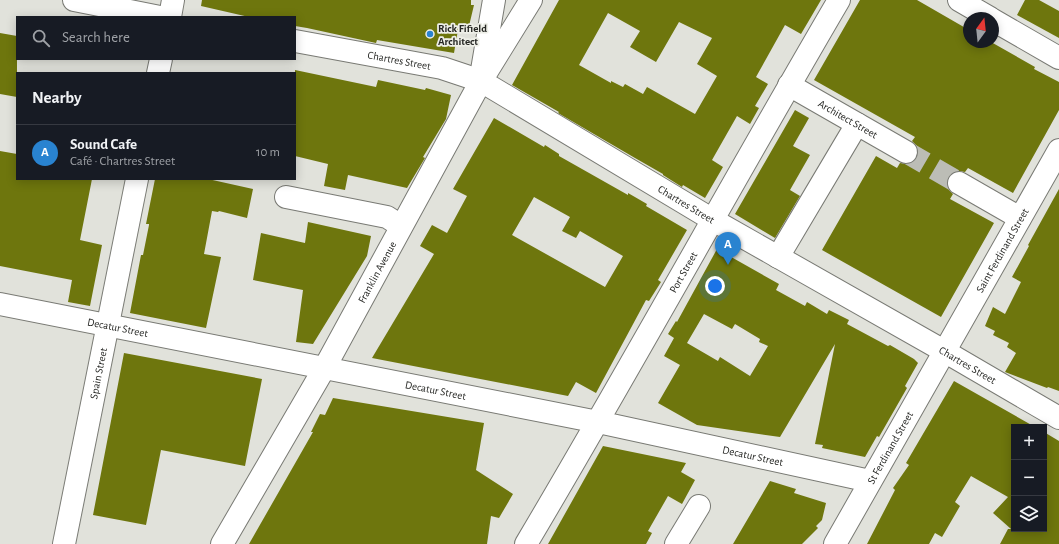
<!DOCTYPE html>
<meta charset="utf-8">
<style>
:root{--surface:#171b24;--page:#20242c;--text:#f1f3f6;--muted:#9ea1a6;--line:#363941;--accent:#2983d0}
body{margin:0;font-family:"Alegreya Sans",sans-serif;background:var(--page);color:var(--text)}
.controls{position:absolute;right:12px;bottom:12px;display:grid;overflow:hidden;border-radius:0px;box-shadow:0 2px 10px #0003}
.controls button{width:36px;height:36px;display:grid;place-items:center;padding:0;border:0;border-bottom:1px solid var(--line);background:var(--surface);color:var(--text);font:20px sans-serif}
.compass{position:absolute;left:963px;top:12px;width:36px;height:36px;border-radius:50%;background:var(--surface);box-shadow:0 2px 10px #0003;rotate:15deg}
.you{position:absolute;left:715px;top:286px;width:14px;height:14px;margin:-10px;border:3px solid #fff;border-radius:50%;background:#1a73e8;box-shadow:0 0 0 6px #1a73e833}
.badge{display:grid;place-items:center;width:26px;height:26px;border-radius:50%;background:var(--accent);color:#fff;font-size:13px;font-weight:700}
.pin{position:absolute;translate:-50% -33px;filter:drop-shadow(0 1px 2px #0008)}
.pin::after{content:'';position:absolute;top:21px;width:14px;height:12px;background:inherit;clip-path:polygon(0 0,100% 0,50% 100%)}
.list{margin:0;padding:0;list-style:none}
h2{display:flex;justify-content:space-between;align-items:center;height:52px;margin:0;padding:0 16px;font-size:17px}
h2 small{font-size:13px;font-weight:400;color:var(--muted)}
.list li{display:grid;grid-template-columns:26px 1fr auto;gap:12px;align-items:center;box-sizing:border-box;height:56px;padding:0 16px;border-top:1px solid var(--line)}
.list b{display:block;font-size:15px;white-space:nowrap}
.list p{margin:0;font-size:13px;white-space:nowrap;color:var(--muted)}
.list em{font-size:13px;font-style:normal;color:var(--muted)}
.icon{flex:none;width:22px;height:22px;fill:none;stroke:currentColor;stroke-width:2;stroke-linecap:round;stroke-linejoin:round}
.map{position:relative;flex:none;width:1059px;height:544px;overflow:hidden}
.search{position:absolute;background:var(--surface);box-shadow:0 2px 10px #0003;left:16px;top:16px;width:280px;height:44px;display:flex;align-items:center;gap:10px;box-sizing:border-box;padding:0 14px;border-radius:0px;color:var(--muted);font-size:15px}
.panel{position:absolute;background:var(--surface);box-shadow:0 2px 10px #0003;left:16px;top:72px;width:280px;height:108px;border-radius:0px}
.map>svg:first-child{display:block}
.building{fill:#6e760d;fill-rule:evenodd}
.lines{fill:none;stroke-linecap:round;stroke-linejoin:round}
.minor-tunnel{stroke:#bcbdb6;stroke-width:22;stroke-dasharray:22 11;stroke-linecap:butt}
.minor-casing{stroke:#797a74;stroke-width:24}
.minor{stroke:#fff;stroke-width:22}
.poi-dot{fill:#2983d0;stroke:#eeefe8;stroke-width:1.5}
.labels{text-anchor:middle;stroke-width:3.5;stroke-linejoin:round;paint-order:stroke}
.poi-label{font-size:11px;font-weight:bold;fill:#262724;stroke:#eeefe8;text-anchor:start}
.street-label{font-size:11px;fill:#262724;stroke:#eeefe8}
</style>
<div class="map">
<svg width="1059" height="544" viewBox="0 0 1059 544">
<rect width="100%" height="100%" fill="#e1e2db"/>
<g class="building">
<path d="M202 0H471V5H474L469 26 459 24 454 53 377 40 376 43 307 28 295 26V17H249L201 6Z"/>
<path d="M559 0H821L801 34 785 25 756 77 768 84 755 106 759 108 750 124 737 116 712 160 723 167 705 198 683 185 682 187 663 175V174L635 158 558 113 559 112 512 85ZM608 13 640 31 630 47 656 62 679 22 712 38 697 64 717 76 695 114 647 87 643 94 625 84 623 87 611 81V83L579 65Z"/>
<path d="M860 0H917L969 30V42H991L1035 67 1034 69 1059 82V110L1013 193 968 168 965 172 959 171 953 172 948 177 947 183 948 189 953 194 950 199 994 223 941 317 822 250 876 156 897 168 900 163 906 164 913 163 917 158 918 152 917 146 912 141 915 137 814 80Z"/>
<path d="M1025 0H1039L1059 11V38L1017 15Z"/>
<path d="M0 33 17 36V97L0 94Z"/>
<path d="M295 70 376 87 378 80 425 90 426 88 451 95 446 119 423 157 425 158 407 188 348 175 345 190 324 186 328 164 295 156Z"/>
<path d="M795 110 809 118 793 146 810 155 790 190 800 196 775 238 735 214Z"/>
<path d="M494 118 544 147 545 145 559 154V156L628 195V193L647 204 646 206 687 230 658 280 661 282 649 301 646 300 596 393 576 382 568 396 372 358 434 254 420 246 432 225 447 233 467 196 453 189ZM534 197 570 217 562 231 576 238 580 231 623 256 605 287 512 235Z"/>
<path d="M0 151 17 154V179H92L80 240 102 245 90 306 68 302 72 280 0 266Z"/>
<path d="M155 179H208L253 189 247 218 219 211 218 212 212 211 204 254 221 257 206 328 130 313 141 255H143L149 225V224H146Z"/>
<path d="M1059 189V391L1048 387 1047 388 1005 372 1016 353 1007 347 1009 343 993 335 995 331 985 326 993 307 1005 314 1021 282 1012 277 1029 246 1028 245Z"/>
<path d="M308 222 371 236 367 256 313 344 296 342 303 290 253 280 261 233 305 243Z"/>
<path d="M717 249 779 284 776 290 805 306 807 302 827 314 829 310 849 320 847 324 888 346 890 345 914 359 918 363 905 386 907 388 879 437 877 436 865 457 822 448 823 445 815 444 835 344 780 437 697 425 658 403 680 365 664 356 674 338 668 334 676 321 677 322ZM704 314 732 329 735 324 760 339 759 342 768 346 750 376 720 357 718 361 687 343Z"/>
<path d="M124 353 262 379 245 466 161 450 146 525 93 515Z"/>
<path d="M954 381 1035 427H1014V529H1044V432L1059 441V544H1000L1008 529H1011L993 513 1008 497 971 476 955 502 960 506 942 537 935 533 929 544H867L895 490 893 488 909 465 906 463Z"/>
<path d="M333 398 484 423 476 470 513 494 499 518 491 516 487 544H249L313 432H311L320 414 325 415Z"/>
<path d="M603 446 686 463 681 472 695 480 682 504 668 496 648 531 652 533 646 544H548Z"/>
<path d="M770 481 796 489 794 493 826 503 822 520 816 526 818 528 802 544H733Z"/>
</g>
<g class="lines">
<path class="minor-tunnel" d="M906 152 959 183"/>
<defs>
<g id="minor">
<path d="M74 0 160 17"/>
<path d="M959 0 990 18"/>
<path d="M170 17 173 0"/>
<path d="M993 20 1059 58"/>
<path id="s1" d="M295 41 442 68 481 81 713 220 944 351 1059 418"/>
<path d="M482 70 494 0"/>
<path d="M158 73 161 59"/>
<path id="s2" d="M789 85 906 152"/>
<path d="M959 183 1020 218"/>
<path d="M286 197 387 217 401 226"/>
<path d="M778 257 857 124"/>
<path id="s3" d="M0 304 598 422 870 481"/>
<path id="s4" d="M64 544 137 179"/>
<path id="s5" d="M222 544 325 367 481 81 531 0"/>
<path id="s6" d="M526 544C633 364 733 181 839 0"/>
<path d="M676 544 699 506"/>
<path id="s7" d="M835 544 1059 150"/>
</g>
</defs>
<use href="#minor" class="minor-casing"/>
<use href="#minor" class="minor"/>
</g>
<circle class="poi-dot" cx="430" cy="34" r="4"/>
<g class="labels">
<g class="poi-label">
<text x="438" y="32">Rick Fifield<tspan x="438" dy="13">Architect</tspan></text>
</g>
<g class="street-label">
<text dy="4" stroke="none"><textPath href="#s1" startOffset="106">Chartres Street</textPath></text>
<text dy="4" stroke="none"><textPath href="#s2" startOffset="68">Architect Street</textPath></text>
<text dy="4" stroke="none"><textPath href="#s1" startOffset="430">Chartres Street</textPath></text>
<text dy="4" stroke="none"><textPath href="#s7" startOffset="338">Saint Ferdinand Street</textPath></text>
<text dy="4" stroke="none"><textPath href="#s5" startOffset="313">Franklin Avenue</textPath></text>
<text dy="4" stroke="none"><textPath href="#s6" startOffset="314">Port Street</textPath></text>
<text dy="4" stroke="none"><textPath href="#s3" startOffset="120">Decatur Street</textPath></text>
<text dy="4" stroke="none"><textPath href="#s1" startOffset="754">Chartres Street</textPath></text>
<text dy="4" stroke="none"><textPath href="#s4" startOffset="174">Spain Street</textPath></text>
<text dy="4" stroke="none"><textPath href="#s3" startOffset="444">Decatur Street</textPath></text>
<text dy="4" stroke="none"><textPath href="#s7" startOffset="111">St Ferdinand Street</textPath></text>
<text dy="4" stroke="none"><textPath href="#s3" startOffset="768">Decatur Street</textPath></text>
</g>
</g>
</svg>
<div class="controls">
<button>+</button>
<button>−</button>
<button><svg class="icon" aria-label="layers" viewBox="0 0 24 24"><path d="M12 4l9 5-9 5-9-5zM3 14l9 5 9-5"/></svg></button>
</div>
<svg class="compass" viewBox="-18 -18 36 36"><path d="M0-13l5 13h-10z" fill="#e53935"/><path d="M0 13l5-13h-10z" fill="#9ea1a6"/></svg>
<div class="you"></div>
<div class="pin badge" style="left:728px;top:265px">A</div>
<div class="search"><svg class="icon" aria-label="search" viewBox="0 0 24 24"><circle cx="10" cy="10" r="6"/><path d="M15 15l6 6"/></svg>Search here</div>
<section class="panel">
<h2>Nearby<small></small></h2>
<ul class="list">
<li><span class="badge">A</span><div><b>Sound Cafe</b><p>Café · Chartres Street</p></div><em>10 m</em></li>
</ul>
</section>
</div>
